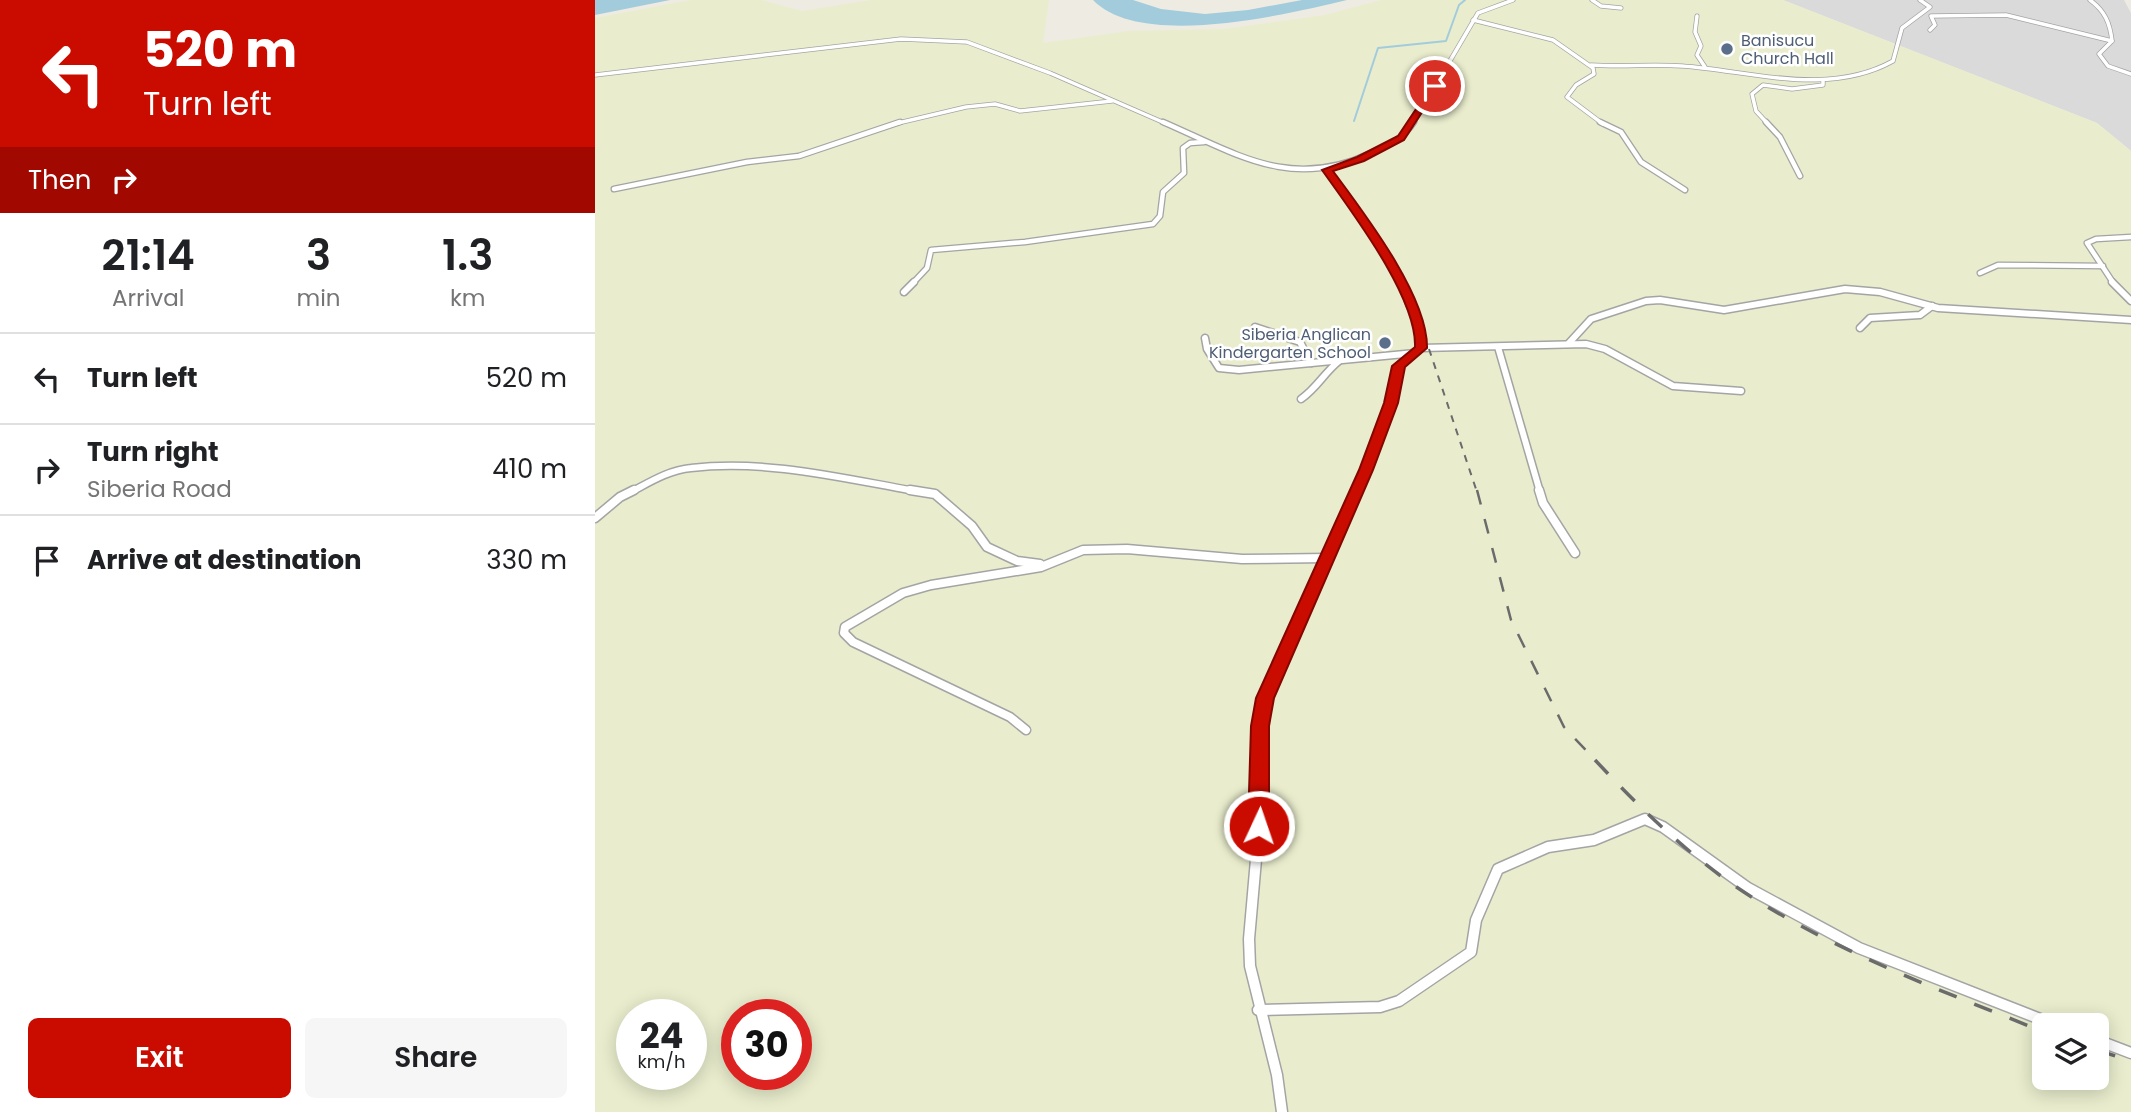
<!DOCTYPE html>
<html lang="en">
<head>
<meta charset="utf-8">
<style>
	body { margin:0; font-family:Poppins,sans-serif; background:#f6f6f6; color:#202124; height:100vh; display:flex; flex-direction:column; font-size:26px; white-space:nowrap }
	* { box-sizing:border-box; margin:0 }
	p { font-size:23px; color:#757577 }
	.icon { flex:none; width:38px; height:38px; fill:none; stroke:currentColor; stroke-width:2; stroke-linecap:round; stroke-linejoin:round }
	.map { position:relative; flex:1; overflow:hidden }
	.details { display:flex; flex-direction:column; background:#fff; width:595px }
	.details>* { flex:none }
	.top-card { background:#c90b00; color:#fff; overflow:hidden }
	.buttons { position:absolute; left:1437px; top:1013px; display:grid; gap:14px }
	.buttons a { display:grid; place-items:center; width:77px; height:77px; border-radius:10px; background:#fff; box-shadow:0 4px 18px #0003; font-size:35px }
	.speed { position:absolute; left:21px; top:999px; display:flex; gap:14px; font-size:35px; font-weight:700; text-align:center }
	.speed>* { display:grid; place-content:center; width:91px; height:91px; border-radius:50%; background:#fff; box-shadow:0 4px 18px #0003; line-height:1 }
	.speed small { font-size:18px; font-weight:400 }
	.speed .limit { border:10px solid #d22; background:#fff; color:#111 }
	.pin { position:absolute; display:grid; place-items:center; width:60px; height:60px; color:#fff; margin:-30px; border:4px solid #fff; border-radius:50%; box-shadow:0 2px 7px #0007 }
	.me { position:absolute; width:77px; margin:-38px; rotate:3deg; stroke-linejoin:round; filter:drop-shadow(0 0 5px #0008) }
	.turn { display:flex; align-items:center; gap:24px; height:147px; padding:0 28px; font-size:32px }
	.turn .icon { width:91px; height:91px; stroke-width:2.5 }
	.turn b { display:block; font-size:49px; line-height:60px }
	.then { display:flex; align-items:center; height:66px; padding:0 28px; background:#0003; gap:14px; font-size:26px }
	.eta { display:flex; justify-content:space-evenly; align-items:center; height:119px; text-align:center }
	.eta b { font-size:42px; font-weight:600; line-height:49px }
	.button { display:flex; gap:14px; margin-top:auto; padding:14px 28px }
	.button a { flex:1; height:80px; border-radius:10px; background:#c90b00; color:#fff; font-size:28px; font-weight:600; line-height:80px; text-align:center }
	.button a+a { background:#f6f6f6; color:#202124 }
	ul { padding:0; list-style:none }
	li { display:flex; align-items:center; gap:21px; height:91px; padding:0 28px; border-top:2px solid #e0e0e0 }
	li div { flex:1 }
	li b { display:block; font-size:26px }
	li em { font-style:normal }
	main { display:flex; flex:1; min-height:0 }
	.map>svg:first-child { display:block }
	.residential { fill:#dbdada }
	.farmland { fill:#e9edcd; fill-rule:evenodd }
	.water { fill:#a2ccdc }
	.lines { fill:none; stroke-linecap:round; stroke-linejoin:round }
	.stream { stroke:#a2ccdc; stroke-width:2 }
	.street-far4-casing { stroke:#a4a4a4; stroke-width:5 }
	.street-far3-casing { stroke:#a4a4a4; stroke-width:7 }
	.street-far2-casing { stroke:#a4a4a4; stroke-width:9 }
	.street-far1-casing { stroke:#a4a4a4; stroke-width:11 }
	.street-casing { stroke:#a4a4a4; stroke-width:13 }
	.street-far4 { stroke:#fff; stroke-width:3.5 }
	.street-far3 { stroke:#fff; stroke-width:4.5 }
	.street-far2 { stroke:#fff; stroke-width:6 }
	.street-far1 { stroke:#fff; stroke-width:8 }
	.street { stroke:#fff; stroke-width:10 }
	.rail-far2 { stroke:#6b6b6b; stroke-width:2; stroke-dasharray:7 7; stroke-linecap:butt }
	.rail-far1 { stroke:#6b6b6b; stroke-width:2.5; stroke-dasharray:15 15; stroke-linecap:butt }
	.rail { stroke:#6b6b6b; stroke-width:3.5; stroke-dasharray:19 19; stroke-linecap:butt }
	.route { fill:#c90b00; stroke:#830700; stroke-width:2 }
	.service-dot { fill:#5c6f8a; stroke:#fff; stroke-width:2.5 }
	.labels { text-anchor:middle; stroke-width:5; stroke-linejoin:round; paint-order:stroke }
	.far-service-label { font-size:16px; fill:#4e5e75; stroke:#fff; text-anchor:start }
</style>
</head>
<body>
<main>
<section class="details">
<div class="top-card">
<div class="turn"><svg class="icon" aria-label="left" viewBox="0 0 24 24"><path d="M17 20v-9H6M10 6l-5 5 5 5"/></svg><div><b>520 m</b>Turn left</div></div>
<div class="then">Then<svg class="icon" aria-label="right" viewBox="0 0 24 24"><path d="M7 20v-9h11M14 6l5 5-5 5"/></svg></div>
</div>
<div class="eta">
<div><b>21:14</b><p>Arrival</p></div>
<div><b>3</b><p>min</p></div>
<div><b>1.3</b><p>km</p></div>
</div>
<ul>
<li><svg class="icon" aria-label="left" viewBox="0 0 24 24"><path d="M17 20v-9H6M10 6l-5 5 5 5"/></svg><div><b>Turn left</b></div><em>520 m</em></li>
<li><svg class="icon" aria-label="right" viewBox="0 0 24 24"><path d="M7 20v-9h11M14 6l5 5-5 5"/></svg><div><b>Turn right</b><p>Siberia Road</p></div><em>410 m</em></li>
<li><svg class="icon" aria-label="arrive" viewBox="0 0 24 24"><path d="M6 21V4h12l-3 4 3 4H6"/></svg><div><b>Arrive at destination</b></div><em>330 m</em></li>
</ul>
<div class="button"><a>Exit</a><a>Share</a></div>
</section>
<div class="map">
<svg width="1536" height="1112" viewBox="0 0 1536 1112">
	<rect width="100%" height="100%" fill="#eeebe2"/>
	<!-- residential -->
	<path class="residential" d="M1188,0H1529L1536,13V151L1502,123Z"/>
	<!-- farmland -->
	<path class="farmland" d="M96,0H166L207,11L276,0H454L448,43L534,31L630,29L730,15L786,0H1188L1502,123L1536,151V1112H0V18ZM37,1015H96V1074H37ZM142,1015H201V1074H142ZM1449,1026H1502V1078H1449Z"/>
	<!-- water -->
	<g class="water">
		<path d="M0,0H75L0,15Z"/>
		<path d="M498,0H538L566,9L610,14L653,10L707,0H752C693,14 546,50 498,0Z"/>
	</g>
	<g class="lines">
		<!-- stream -->
		<path class="stream" d="M759,121L783,48L851,41L864,5L870,0"/>
		<!-- street-far4 casing -->
		<g class="street-far4-casing">
			<g id="street-far4">
				<path d="M997,0L1006,6L1026,8"/>
				<path d="M1495,0C1510,11 1515,23 1517,41L1504,54L1513,66L1536,74"/>
				<path d="M1102,16L1100,32L1106,46L1102,55L1110,67"/>
				<path d="M878,20L958,40L998,68L999,74L981,85L972,97L1008,124"/>
				<path d="M1335,30L1340,25L1336,16L1411,15L1517,41"/>
				<path d="M996,65C1026,67 1057,64 1087,66C1157,71 1233,97 1298,61L1307,28L1335,7L1325,0"/>
				<path d="M0,75L306,39L372,42L455,73L572,124"/>
				<path d="M299,124L371,107L400,104L425,111L517,101"/>
				<path d="M818,124L883,13L918,0"/>
				<path d="M1173,124L1161,111L1157,94L1168,85L1197,89L1228,85V80"/>
			</g>
		</g>
		<!-- street-far3 casing -->
		<g class="street-far3-casing">
			<g id="street-far3">
				<path d="M568,122C642,154 696,191 776,153C793,146 809,138 819,122"/>
				<path d="M1005,122L1026,132L1046,162L1090,190"/>
				<path d="M1171,122L1185,137L1205,176"/>
				<path d="M732,170L775,231L806,284"/>
				<path d="M19,189L152,162L204,156L305,122"/>
				<path d="M1385,273L1403,265L1508,266"/>
				<path d="M317,284L332,268L336,250L430,242L558,224L565,216L568,192L589,173L588,148L595,143L609,142"/>
				<path d="M1519,284L1492,243L1501,239L1536,237"/>
			</g>
		</g>
		<!-- street-far2 casing -->
		<g class="street-far2-casing">
			<g id="street-far2">
				<path d="M1517,282L1536,301"/>
				<path d="M309,292L319,282"/>
				<path d="M660,327L705,342L716,363"/>
				<path d="M1265,328L1275,318L1325,315L1337,306"/>
				<path d="M610,338L612,349L624,368L644,370L820,353"/>
				<path d="M974,343L996,319L1051,301L1065,300L1129,310L1250,289L1285,292L1343,308L1536,320"/>
				<path d="M903,347L945,492"/>
				<path d="M826,348L991,344L1010,349L1078,386L1146,391"/>
				<path d="M706,399C722,388 729,373 744,361"/>
				<path d="M36,492C55,482 74,470 96,468C173,459 250,479 326,492"/>
				<path d="M761,492L796,403L803,366L826,348L823,327L806,282"/>
			</g>
		</g>
		<!-- street-far1 casing -->
		<g class="street-far1-casing">
			<g id="street-far1">
				<path d="M315,490L340,494L377,526L392,547L422,561L445,564"/>
				<path d="M944,490L948,503L980,553"/>
				<path d="M0,518L25,497L39,490"/>
				<path d="M431,730L415,717L258,642L249,633L250,627L308,593L336,585L446,567L488,550L532,549L647,559L732,558"/>
				<path d="M666,762L667,709L681,669L762,490"/>
			</g>
		</g>
		<!-- street casing -->
		<g class="street-casing">
			<g id="street">
				<path d="M666,760V803L654,939L655,966L682,1075L687,1112"/>
				<path d="M663,1010L785,1007L804,1001L876,952L881,920L903,869L953,847L999,840L1050,819L1068,827L1153,888L1264,948L1463,1026"/>
				<path d="M1502,1040L1536,1053"/>
			</g>
		</g>
		<!-- street-far4 -->
		<use href="#street-far4" class="street-far4"/>
		<!-- street-far3 -->
		<use href="#street-far3" class="street-far3"/>
		<!-- street-far2 -->
		<use href="#street-far2" class="street-far2"/>
		<!-- street-far1 -->
		<use href="#street-far1" class="street-far1"/>
		<!-- street -->
		<use href="#street" class="street"/>
		<!-- rail-far2 -->
		<path class="rail-far2" d="M834,349L882,492"/>
		<!-- rail-far1 -->
		<path class="rail-far1" d="M882,490L916,620L969,727L1002,762"/>
		<!-- rail -->
		<g class="rail">
			<path d="M1000,760C1047,810 1097,859 1155,896C1246,954 1350,992 1449,1032"/>
			<path d="M1502,1050L1536,1061"/>
		</g>
	</g>
	<!-- route -->
	<path class="route" d="M837,85L844,86L809,140L769,161L738,171C769,213 833,296 832,348L810,367L803,403L778,470L679,698L674,726V826L671,833L664,835L656,833L653,826L656,726L661,698L764,470L789,403L797,366L820,347C822,297 756,211 727,170L762,157L803,136Z"/>
	<!-- markers -->
	<g class="service-dot">
		<circle cx="1132" cy="49" r="7"/>
		<circle cx="790" cy="343" r="7"/>
	</g>
	<g class="labels">
		<!-- far-service labels -->
		<g class="far-service-label">
			<text x="1146" y="46">Banisucu<tspan x="1146" dy="18">Church Hall</tspan></text>
			<text x="776" y="340" text-anchor="end">Siberia Anglican<tspan x="776" dy="18">Kindergarten School</tspan></text>
		</g>
	</g>
</svg>
<div class="buttons">
<a><svg class="icon" aria-label="layers" viewBox="0 0 24 24"><path d="M12 4l9 5-9 5-9-5zM3 14l9 5 9-5"/></svg></a>
</div>
<div class="speed"><div>24<small>km/h</small></div><div class="limit">30</div></div>
<div class="pin" style="left:840px;top:86px;background:#d93025"><svg class="icon" aria-label="arrive" viewBox="0 0 24 24"><path d="M6 21V4h12l-3 4 3 4H6"/></svg></div>
<svg class="me" style="left:664px;top:826px" viewBox="-20 -20 40 40"><circle r="17" fill="#c90b00" stroke="#fff" stroke-width="3"/><path d="M0-11L8 9 0 5-8 9z" fill="#fff"/></svg>
</div>
</main>
</body>
</html>
